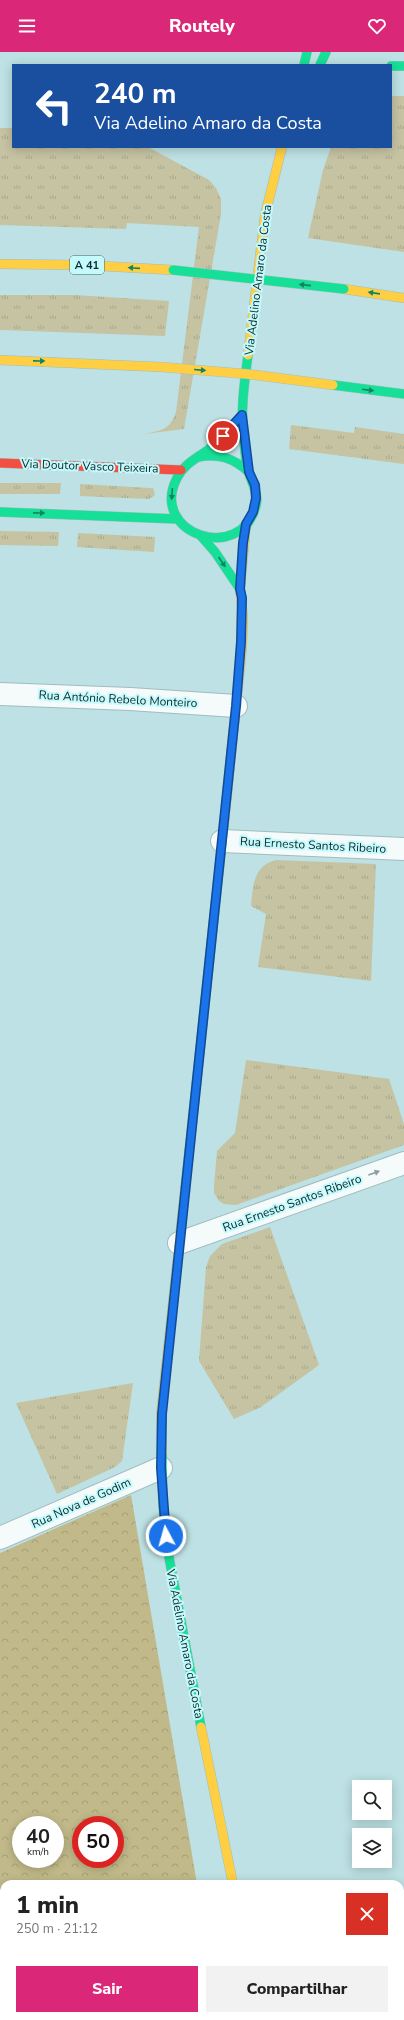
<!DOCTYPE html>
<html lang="pt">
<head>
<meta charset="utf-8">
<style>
	body { margin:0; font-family:"Nunito Sans",sans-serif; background:#f2f2f2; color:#222; height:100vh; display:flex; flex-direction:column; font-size:15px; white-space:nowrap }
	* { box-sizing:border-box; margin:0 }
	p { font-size:13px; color:#767676 }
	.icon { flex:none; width:22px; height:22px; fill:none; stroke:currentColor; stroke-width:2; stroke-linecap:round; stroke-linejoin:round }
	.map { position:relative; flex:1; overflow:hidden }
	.side { position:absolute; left:0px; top:1828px; width:404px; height:140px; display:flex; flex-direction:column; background:#fff; border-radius:12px 12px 0 0; box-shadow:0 2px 10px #0003 }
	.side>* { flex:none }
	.top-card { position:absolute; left:12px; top:12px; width:380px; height:84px; border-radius:0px; box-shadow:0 2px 10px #0003; background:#1a4fa0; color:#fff; overflow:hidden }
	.buttons { position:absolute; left:352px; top:1728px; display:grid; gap:8px }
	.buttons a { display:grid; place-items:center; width:40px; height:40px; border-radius:0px; background:#fff; box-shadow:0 2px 10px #0003; font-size:20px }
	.speed { position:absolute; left:12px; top:1764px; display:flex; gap:8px; font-size:20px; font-weight:700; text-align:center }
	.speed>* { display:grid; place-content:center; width:52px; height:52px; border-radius:50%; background:#fff; box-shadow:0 2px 10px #0003; line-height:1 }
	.speed small { font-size:10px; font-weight:400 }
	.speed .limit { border:6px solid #d22; background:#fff; color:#111 }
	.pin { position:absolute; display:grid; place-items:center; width:34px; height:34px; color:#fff; margin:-17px; border:2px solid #fff; border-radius:50%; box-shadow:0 1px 4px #0007 }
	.me { position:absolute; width:44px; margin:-22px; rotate:354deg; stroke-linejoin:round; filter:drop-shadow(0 0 3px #0008) }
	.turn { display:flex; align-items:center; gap:14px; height:84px; padding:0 16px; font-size:18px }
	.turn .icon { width:52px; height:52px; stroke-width:2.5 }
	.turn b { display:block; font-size:28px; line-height:34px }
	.round { display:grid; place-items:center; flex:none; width:42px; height:42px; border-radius:0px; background:#f2f2f2 }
	.headline { display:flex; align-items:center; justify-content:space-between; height:68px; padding:0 16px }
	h1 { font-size:24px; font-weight:800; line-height:30px }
	.button { display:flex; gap:8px; margin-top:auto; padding:8px 16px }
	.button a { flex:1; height:46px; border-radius:0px; background:#db2777; color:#fff; font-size:16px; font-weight:800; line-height:46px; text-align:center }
	.button a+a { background:#f2f2f2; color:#222 }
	header { display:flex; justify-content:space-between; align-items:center; height:52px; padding:0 16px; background:#db2777; color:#fff; font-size:18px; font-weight:800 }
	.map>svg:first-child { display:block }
	.grass { fill:url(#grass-tufts) }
	.forest { fill:url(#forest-crowns); fill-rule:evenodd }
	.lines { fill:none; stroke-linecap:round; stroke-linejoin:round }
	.street-casing { stroke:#a0bdbf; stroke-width:24 }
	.fast-casing { stroke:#a0bdbf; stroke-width:10 }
	.slow-casing { stroke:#a0bdbf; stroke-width:10 }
	.jam-casing { stroke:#a0bdbf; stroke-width:10 }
	.street { stroke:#f5fafb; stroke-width:22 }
	.fast { stroke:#16e098; stroke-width:9 }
	.slow { stroke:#ffcf43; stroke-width:9 }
	.jam { stroke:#f24e42; stroke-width:9 }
	.fast-bridge-casing { stroke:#aabebf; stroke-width:10; stroke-linecap:butt }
	.slow-bridge-casing { stroke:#aabebf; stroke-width:10; stroke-linecap:butt }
	.fast-bridge { stroke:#16e098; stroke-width:9 }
	.slow-bridge { stroke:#ffcf43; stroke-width:9 }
	.oneway { fill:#128462 }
	.oneway2 { fill:#8d9c9d }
	.route-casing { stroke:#114b97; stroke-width:10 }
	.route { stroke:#1a73e8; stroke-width:7 }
	.labels { text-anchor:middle; stroke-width:4; stroke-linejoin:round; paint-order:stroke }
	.shield { fill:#c5fafd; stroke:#44686a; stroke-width:1 }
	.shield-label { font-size:11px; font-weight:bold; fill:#0d292b }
	.street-label { font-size:12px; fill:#0d292b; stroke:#c5fafd }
</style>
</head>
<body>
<header><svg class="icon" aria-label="menu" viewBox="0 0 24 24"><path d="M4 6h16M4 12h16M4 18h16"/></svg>Routely<svg class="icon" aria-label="heart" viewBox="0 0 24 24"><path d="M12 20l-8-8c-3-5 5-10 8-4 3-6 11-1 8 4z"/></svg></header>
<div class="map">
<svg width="404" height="1968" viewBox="0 0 404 1968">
	<defs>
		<pattern id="grass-tufts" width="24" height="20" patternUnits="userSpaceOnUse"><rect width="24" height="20" fill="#c5c3a2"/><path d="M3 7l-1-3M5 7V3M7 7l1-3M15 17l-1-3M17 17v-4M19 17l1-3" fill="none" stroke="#a8a88c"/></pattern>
		<pattern id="forest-crowns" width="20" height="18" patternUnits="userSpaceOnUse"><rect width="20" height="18" fill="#c1b989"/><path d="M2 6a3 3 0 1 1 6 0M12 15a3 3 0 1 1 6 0" fill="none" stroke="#a59f76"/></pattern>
	</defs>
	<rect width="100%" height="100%" fill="#bde1e4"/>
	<!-- grass -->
	<g class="grass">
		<path d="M391,44H404V200L308,186L323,118L331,95H391Z"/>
		<path d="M0,76H13V95H148L209,128L216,136L221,147V162L184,377L144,382C162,378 169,379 176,360L199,175L127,171L126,177L0,173Z"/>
		<path d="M0,243H75L169,249L165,284L0,278Z"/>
		<path d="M291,373L354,381L355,375L404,382V412L289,397Z"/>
		<path d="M0,431H61L60,442H0Z"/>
		<path d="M80,432L150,436H153L155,443L149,447L80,444Z"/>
		<path d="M0,479L59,480L58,494L0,493Z"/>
		<path d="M78,481L155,485L154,500L77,495Z"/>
		<path d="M276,808L376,812L371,929L258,915L266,862L251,854C253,834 253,814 276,808Z"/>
		<path d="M246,1008L389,1027L404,1072V1093L236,1153L224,1152L219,1149L214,1141V1134L217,1099L235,1081Z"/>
		<path d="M270,1175L319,1313L261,1355L234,1367L199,1309L206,1215L210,1204L222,1192Z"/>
		<path d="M133,1331L122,1409L115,1415L57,1442L16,1351Z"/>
	</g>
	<!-- forest -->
	<path class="forest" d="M131,1443L197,1832H4V1964H219V1968H0V1501ZM21,1773H55V1807H21ZM81,1773H115V1807H81Z"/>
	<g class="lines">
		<!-- street casing -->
		<g class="street-casing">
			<g id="street">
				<path d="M0,642L130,647L236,654"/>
				<path d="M222,789L404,797"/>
				<path d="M179,1191L404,1111"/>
				<path d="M0,1486L161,1416"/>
			</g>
		</g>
		<!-- fast casing -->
		<g class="fast-casing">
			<g id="fast">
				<path d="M304,13L307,0"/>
				<path d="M320,13L326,0"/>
				<path d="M391,14H404"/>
				<path d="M333,333L404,342"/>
				<path d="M242,363C232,373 224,385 213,394C200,405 185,410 177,426C148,482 242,513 256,453C259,441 251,430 248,418C246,409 245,400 244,391C240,362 244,333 248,303"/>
				<path d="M198,405C219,401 233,406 249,420"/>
				<path d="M0,460L178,467"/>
				<path d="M201,484L215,500L240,537"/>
				<path d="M185,1138L224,772"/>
				<path d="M162,1401L163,1453L168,1500L201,1675"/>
				<path d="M261,1964L262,1968"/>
			</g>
		</g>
		<!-- slow casing -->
		<g class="slow-casing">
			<g id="slow">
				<path d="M0,212L83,213L173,218"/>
				<path d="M344,237L404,246"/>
				<path d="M248,303L265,163L282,95"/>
				<path d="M0,308L161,315"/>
				<path d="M224,772L242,595L243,565L240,537L246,472"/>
				<path d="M162,1401L161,1363L185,1138"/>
				<path d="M201,1675L233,1832"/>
			</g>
		</g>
		<!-- jam casing -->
		<g class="jam-casing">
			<path id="jam" d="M0,411L181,418"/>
		</g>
		<!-- street -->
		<use href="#street" class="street"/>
		<!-- fast -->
		<use href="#fast" class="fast"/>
		<!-- slow -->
		<use href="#slow" class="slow"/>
		<!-- jam -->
		<use href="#jam" class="jam"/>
		<!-- fast-bridge casing -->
		<g class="fast-bridge-casing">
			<path id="fast-bridge" d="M173,218L344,237"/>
		</g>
		<!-- slow-bridge casing -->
		<g class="slow-bridge-casing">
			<path id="slow-bridge" d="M161,315L247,322L333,333"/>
		</g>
		<!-- fast-bridge -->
		<use href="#fast-bridge" class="fast-bridge"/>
		<!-- slow-bridge -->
		<use href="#slow-bridge" class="slow-bridge"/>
	</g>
	<!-- one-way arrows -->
	<defs><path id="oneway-solid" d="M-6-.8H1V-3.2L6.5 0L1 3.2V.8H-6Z"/></defs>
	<g class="oneway">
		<use href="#oneway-solid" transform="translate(134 216) rotate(-176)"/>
		<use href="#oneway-solid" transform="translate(305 233) rotate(-174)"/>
		<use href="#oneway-solid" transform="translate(374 241) rotate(-172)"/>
		<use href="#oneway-solid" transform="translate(39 309) rotate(1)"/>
		<use href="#oneway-solid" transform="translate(200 318) rotate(5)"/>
		<use href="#oneway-solid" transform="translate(368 338) rotate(7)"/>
		<use href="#oneway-solid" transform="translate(172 442) rotate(94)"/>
		<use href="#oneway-solid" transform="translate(39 461) rotate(1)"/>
		<use href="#oneway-solid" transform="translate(222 510) rotate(56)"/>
	</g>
	<use class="oneway2" href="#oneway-solid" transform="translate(374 1121) rotate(-20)"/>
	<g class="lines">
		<!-- route casing -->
		<g class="route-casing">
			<path id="route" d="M166,1484L161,1416L162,1362L236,654L241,590L242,546L240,537L243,491L246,472L253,460L256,446L255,433L249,420L242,363L223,384"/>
		</g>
		<!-- route -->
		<use href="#route" class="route"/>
	</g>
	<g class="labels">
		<!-- shield labels -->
		<rect class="shield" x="70" y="204" width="34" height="18" rx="3"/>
		<g class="shield-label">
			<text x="87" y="217">A 41</text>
		</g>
		<!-- street labels -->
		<g class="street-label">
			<text transform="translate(258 228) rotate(-83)" y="4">Via Adelino Amaro da Costa</text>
			<text transform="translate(90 414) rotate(2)" y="4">Via Doutor Vasco Teixeira</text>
			<text transform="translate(118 647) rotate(3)" y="4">Rua António Rebelo Monteiro</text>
			<text transform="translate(313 793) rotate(3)" y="4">Rua Ernesto Santos Ribeiro</text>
			<text transform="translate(292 1151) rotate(-20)" y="4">Rua Ernesto Santos Ribeiro</text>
			<text transform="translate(81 1451) rotate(-24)" y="4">Rua Nova de Godim</text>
			<text transform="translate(185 1592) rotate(79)" y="4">Via Adelino Amaro da Costa</text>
		</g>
	</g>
</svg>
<div class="buttons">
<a><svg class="icon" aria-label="search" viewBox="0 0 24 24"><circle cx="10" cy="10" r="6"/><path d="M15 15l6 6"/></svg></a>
<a><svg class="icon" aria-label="layers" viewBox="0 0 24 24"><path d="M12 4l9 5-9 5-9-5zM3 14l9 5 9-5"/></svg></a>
</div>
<div class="speed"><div>40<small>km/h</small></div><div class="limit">50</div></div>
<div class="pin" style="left:223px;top:384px;background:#d93025"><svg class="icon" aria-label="arrive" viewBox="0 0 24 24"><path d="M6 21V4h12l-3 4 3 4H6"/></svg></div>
<svg class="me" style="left:166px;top:1484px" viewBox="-20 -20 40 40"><circle r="17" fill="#1a73e8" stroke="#fff" stroke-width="3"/><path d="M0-11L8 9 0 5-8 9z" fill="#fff"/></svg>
<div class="top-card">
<div class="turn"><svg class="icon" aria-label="left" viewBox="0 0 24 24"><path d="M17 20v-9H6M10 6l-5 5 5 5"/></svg><div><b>240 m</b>Via Adelino Amaro da Costa</div></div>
</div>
<section class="side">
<div class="headline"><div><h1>1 min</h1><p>250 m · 21:12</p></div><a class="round" style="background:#d93025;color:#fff"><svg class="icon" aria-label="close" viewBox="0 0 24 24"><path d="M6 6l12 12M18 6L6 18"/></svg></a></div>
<div class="button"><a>Sair</a><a>Compartilhar</a></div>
</section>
</div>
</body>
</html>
